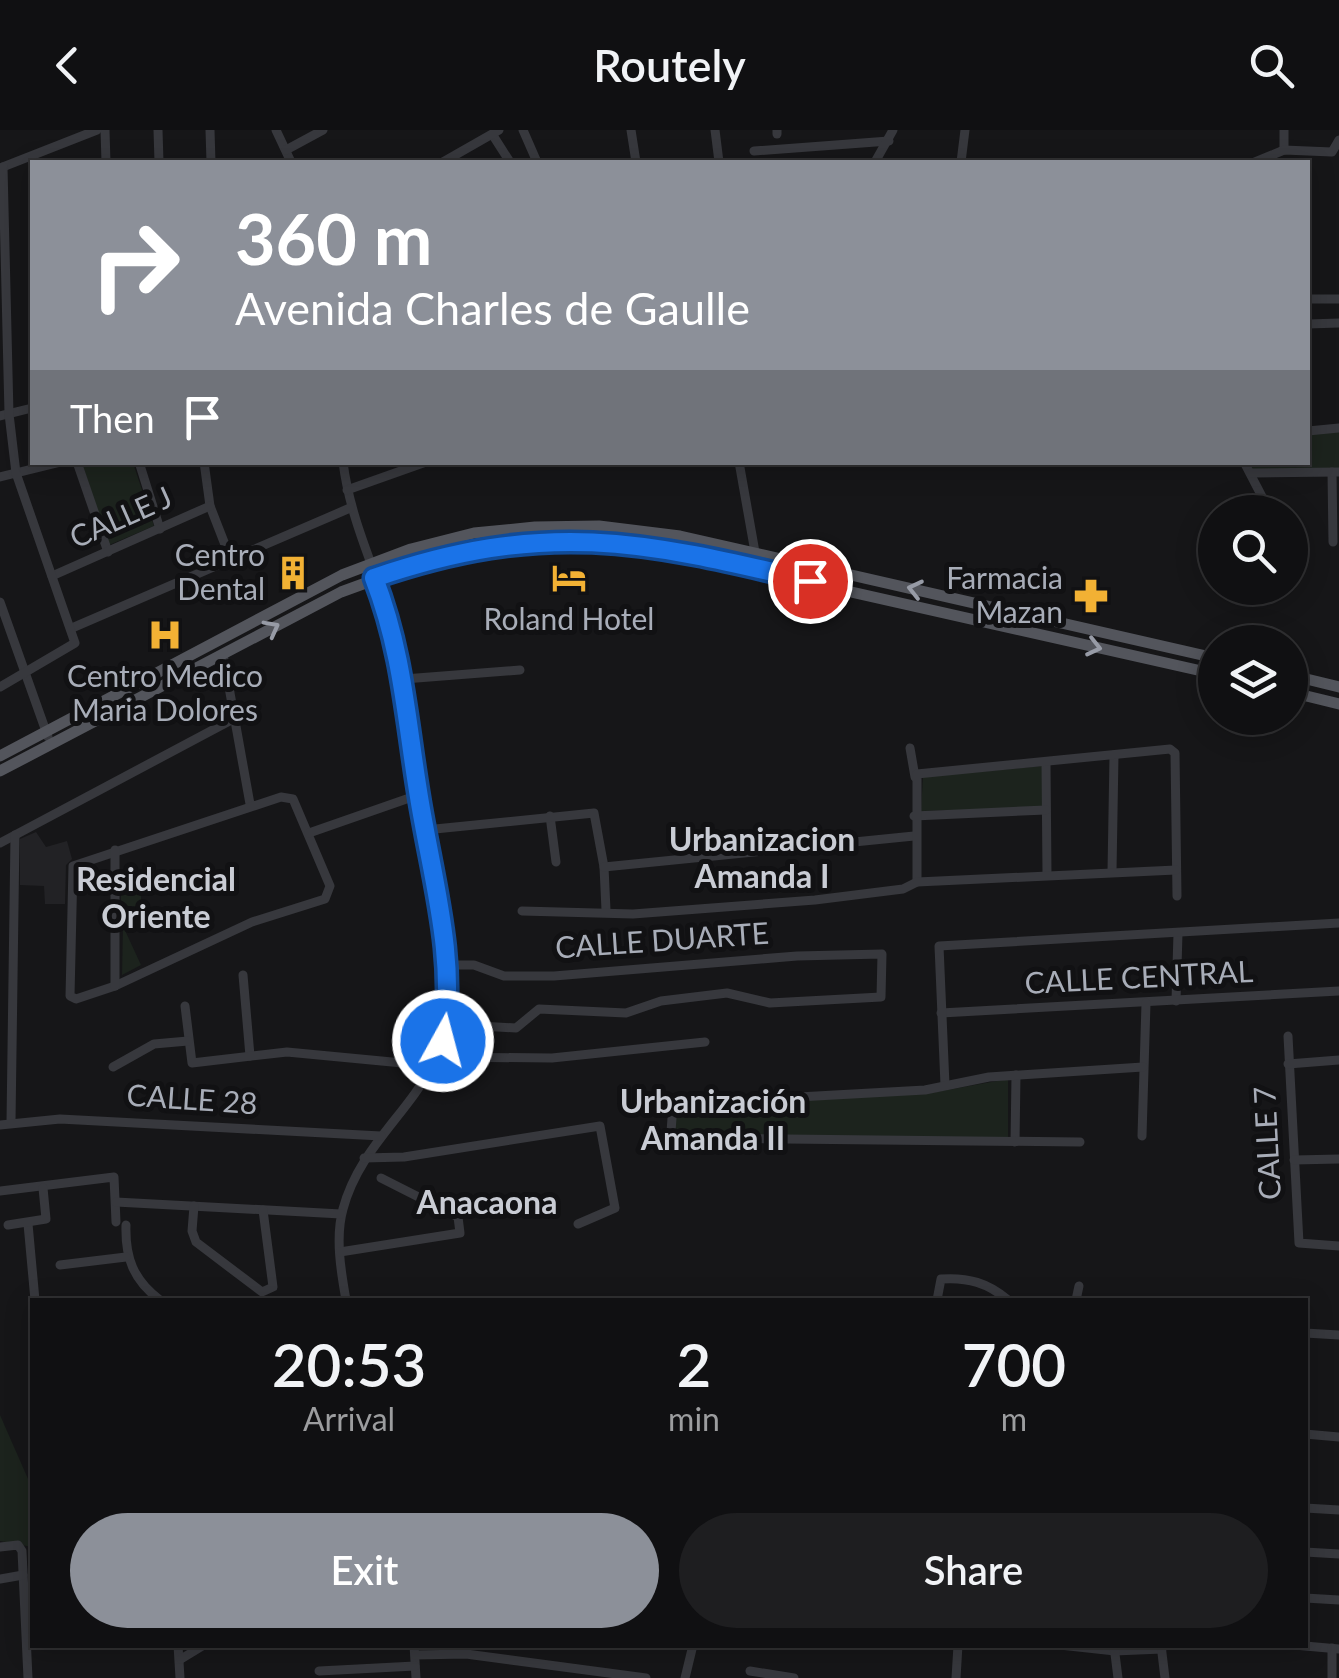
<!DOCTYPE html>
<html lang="en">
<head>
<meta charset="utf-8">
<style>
	body { margin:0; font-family:Lato,sans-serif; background:#1e1e20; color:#f1f3f6; height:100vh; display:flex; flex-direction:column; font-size:38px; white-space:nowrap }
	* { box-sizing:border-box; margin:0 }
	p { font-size:32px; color:#9c9d9f }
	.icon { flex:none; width:55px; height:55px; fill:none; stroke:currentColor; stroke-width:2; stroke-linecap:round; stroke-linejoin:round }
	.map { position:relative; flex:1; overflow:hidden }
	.side { position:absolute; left:30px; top:1168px; width:1278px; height:350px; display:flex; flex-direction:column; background:#101012; border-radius:0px; box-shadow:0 5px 25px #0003,0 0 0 2px #303032 }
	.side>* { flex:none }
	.top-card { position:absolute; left:30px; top:30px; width:1280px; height:305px; border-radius:0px; box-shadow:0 5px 25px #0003,0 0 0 2px #303032; background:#8c9099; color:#fff; overflow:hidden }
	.tools { position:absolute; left:1198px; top:365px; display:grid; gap:20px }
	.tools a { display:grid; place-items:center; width:110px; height:110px; border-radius:50%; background:#101012; box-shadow:0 5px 25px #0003,0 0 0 2px #303032; font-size:50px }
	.pin { position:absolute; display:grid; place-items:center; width:85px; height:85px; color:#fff; margin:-42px; border:5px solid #fff; border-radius:50%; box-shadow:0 2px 10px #0007 }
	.me { position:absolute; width:110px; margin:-55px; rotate:7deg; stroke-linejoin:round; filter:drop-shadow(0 0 8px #0008) }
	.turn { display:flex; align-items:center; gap:35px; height:210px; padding:0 40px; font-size:45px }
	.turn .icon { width:130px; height:130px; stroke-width:2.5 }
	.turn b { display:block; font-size:70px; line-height:85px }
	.then { display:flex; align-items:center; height:95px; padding:0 40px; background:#0003; gap:20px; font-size:38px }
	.eta { display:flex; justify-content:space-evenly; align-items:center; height:170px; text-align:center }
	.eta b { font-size:60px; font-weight:600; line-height:70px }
	.button { display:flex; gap:20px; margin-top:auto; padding:20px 40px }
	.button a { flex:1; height:115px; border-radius:60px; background:#8c9099; color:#fff; font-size:40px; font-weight:600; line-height:115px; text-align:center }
	.button a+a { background:#1e1e20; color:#f1f3f6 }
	header { display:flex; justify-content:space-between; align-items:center; height:130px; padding:0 40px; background:#101012; font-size:45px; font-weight:600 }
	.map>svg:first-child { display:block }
	.built { fill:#222225 }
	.green { fill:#1c231d }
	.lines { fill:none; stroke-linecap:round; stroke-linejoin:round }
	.minor { stroke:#37383d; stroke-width:9 }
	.major { stroke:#53555c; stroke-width:11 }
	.oneway { stroke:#979ba6 }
	.route-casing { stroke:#114b97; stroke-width:25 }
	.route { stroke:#1a73e8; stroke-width:18 }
	.labels { text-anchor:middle; stroke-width:10; stroke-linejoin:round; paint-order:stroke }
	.street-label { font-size:30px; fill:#a8adb8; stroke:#111113 }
	.poi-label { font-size:30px; fill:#a8adb8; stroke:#111113; text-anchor:end }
	.neighbourhood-label { font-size:32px; font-weight:bold; fill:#c9ccd4; stroke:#111113 }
</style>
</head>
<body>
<header><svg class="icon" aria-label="back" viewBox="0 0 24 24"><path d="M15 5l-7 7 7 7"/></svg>Routely<svg class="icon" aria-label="search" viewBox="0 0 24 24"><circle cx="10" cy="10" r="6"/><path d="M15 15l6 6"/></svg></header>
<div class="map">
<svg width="1339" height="1548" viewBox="0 0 1339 1548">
	<rect width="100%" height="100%" fill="#161618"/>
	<!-- built -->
	<path class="built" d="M36,702L46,717L67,711L72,729L66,735L65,774H45L44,756L20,755V709Z"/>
	<!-- green -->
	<g class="green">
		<path d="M1339,302V339L1251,340L1246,333L1308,332V304Z"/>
		<path d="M82,333H133L154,396L109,415Z"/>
		<path d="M1042,636L1043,678L921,681L923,647Z"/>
		<rect x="121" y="748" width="20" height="38"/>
		<path d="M123,796L141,835L122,845Z"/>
		<path d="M1008,949V1012L675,1004L676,974L925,964Z"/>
		<path d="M0,1285L32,1358V1417L0,1411Z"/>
	</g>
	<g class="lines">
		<!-- minor -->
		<g class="minor">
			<path d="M105,0L106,32"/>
			<path d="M158,0L159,32"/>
			<path d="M210,0L211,32"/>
			<path d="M276,0L291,32"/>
			<path d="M523,0L537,32"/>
			<path d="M631,0L636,32"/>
			<path d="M715,0L719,32"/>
			<path d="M777,0V4"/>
			<path d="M1284,0V20"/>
			<path d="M494,7L510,32"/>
			<path d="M286,20L323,0"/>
			<path d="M754,21L889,11"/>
			<path d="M443,32L499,0"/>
			<path d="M875,32L893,0"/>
			<path d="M961,32L965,0"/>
			<path d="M1255,32L1284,20L1332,22L1339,10"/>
			<path d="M0,38L97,0"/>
			<path d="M1308,169H1339"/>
			<path d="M1308,194L1339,193"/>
			<path d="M0,286L32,278"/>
			<path d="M1308,301L1339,298"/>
			<path d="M77,332L108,422"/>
			<path d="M139,332L160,399"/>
			<path d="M204,332L210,376L231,430"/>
			<path d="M343,332C351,397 382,452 398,514C410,563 411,614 418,664C429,732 449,798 449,867C450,961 365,996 343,1079C335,1107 341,1142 346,1170"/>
			<path d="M739,332L755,422"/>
			<path d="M1244,332L1270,382"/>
			<path d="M1332,342L1333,412"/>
			<path d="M1251,343L1339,342"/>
			<path d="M0,347L61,332"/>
			<path d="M347,360L426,332"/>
			<path d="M52,446L210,376"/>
			<path d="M0,472L48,607"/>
			<path d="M72,498L350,378"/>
			<path d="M223,524L250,674"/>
			<path d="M404,549L520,540"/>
			<path d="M0,557L75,513L16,343L9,284L3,37"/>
			<path d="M910,618L915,647"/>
			<path d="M1046,633L1047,745"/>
			<path d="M281,667L293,669L330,756L325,769L252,792L115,856L76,869L70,866L73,736Z"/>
			<path d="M550,686L556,732"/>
			<path d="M914,686L1046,680"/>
			<path d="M425,700L594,683L604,737L606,780"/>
			<path d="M309,703L418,665"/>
			<path d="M0,713L254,578"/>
			<path d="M604,737L914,706"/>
			<path d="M1112,742L1114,625"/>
			<path d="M917,752V644L1170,619L1175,623L1177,766"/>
			<path d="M522,781L633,784L815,770L903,759L917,752L1176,740"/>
			<path d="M243,845L250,926"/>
			<path d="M115,856V720"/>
			<path d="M1176,871L1178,803"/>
			<path d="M185,876L192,933L287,922L434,936"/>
			<path d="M941,883L1339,861"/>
			<path d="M446,894L516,898L539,879L626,883L661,871L727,863L770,873L881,867L882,824L797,826L554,846H504L474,835H447"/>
			<path d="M1288,906L1299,1113L1339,1116"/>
			<path d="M438,927L552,928L705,912"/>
			<path d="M1288,934L1339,930"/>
			<path d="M113,937L154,914L188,911"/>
			<path d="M945,955L939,816L1339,793"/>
			<path d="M11,992L15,705"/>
			<path d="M0,995L60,989L381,1006"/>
			<path d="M1142,1006L1146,873"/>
			<path d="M1015,1012L1016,945"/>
			<path d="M1080,1012L677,1008L671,1002L673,974L925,960L989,947L1143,937"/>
			<path d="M364,1028L404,1027L600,996L615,1078L578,1094"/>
			<path d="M1294,1030L1339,1029"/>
			<path d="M0,1061L114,1047L116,1092"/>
			<path d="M116,1072L341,1084"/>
			<path d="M194,1076L192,1101L196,1112L262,1162L273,1157L263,1080"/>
			<path d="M28,1094L35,1170"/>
			<path d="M8,1095L46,1089L43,1058"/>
			<path d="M126,1095C125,1127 133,1150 160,1170"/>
			<path d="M340,1122L460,1103L458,1087L381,1048"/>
			<path d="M60,1135L126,1127"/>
			<path d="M937,1170L941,1149C968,1147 988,1153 1008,1170"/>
			<path d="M1076,1170L1079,1156"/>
			<path d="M1305,1203L1339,1205"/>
			<path d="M1305,1304L1339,1307"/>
			<path d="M1305,1378L1339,1380"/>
			<path d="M0,1417L18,1415L22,1421L28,1548"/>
			<path d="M1305,1422L1339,1424"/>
			<path d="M0,1449L23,1445"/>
			<path d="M1305,1468L1339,1470"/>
			<path d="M178,1515L180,1548"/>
			<path d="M414,1515L416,1548"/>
			<path d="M1060,1515L1115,1521L1162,1519"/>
			<path d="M1161,1515L1165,1548"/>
			<path d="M1294,1515L1339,1519"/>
			<path d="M1114,1516L1118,1548"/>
			<path d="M1332,1518V1548"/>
			<path d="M415,1525L466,1524L646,1548"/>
			<path d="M181,1529L204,1515"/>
			<path d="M319,1541L415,1536"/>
			<path d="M750,1541L794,1548"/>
			<path d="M685,1548L693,1515"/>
			<path d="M956,1548L958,1515"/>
		</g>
		<!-- major -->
		<g class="major">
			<path d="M1290,545L1339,557"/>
			<path d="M1290,562L1339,574"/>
			<path d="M0,626L342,445L411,419L474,403L535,397L599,396L680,406L1215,528"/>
			<path d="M0,641L341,462L437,427L532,411L643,415L1215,544"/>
		</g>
	</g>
	<!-- one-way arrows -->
	<defs><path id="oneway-chevron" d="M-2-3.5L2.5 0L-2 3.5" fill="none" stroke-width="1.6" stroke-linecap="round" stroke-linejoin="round" transform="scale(2.5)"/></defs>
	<g class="oneway">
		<use href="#oneway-chevron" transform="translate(915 459) rotate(-167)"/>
		<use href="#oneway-chevron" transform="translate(272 498) rotate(-28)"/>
		<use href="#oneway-chevron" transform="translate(1094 517) rotate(13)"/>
	</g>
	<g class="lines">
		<!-- route casing -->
		<g class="route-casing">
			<path id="route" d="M443,911C457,828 432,748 419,667C406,589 403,523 374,448C544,390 641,410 810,451"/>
		</g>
		<!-- route -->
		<use href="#route" class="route"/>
	</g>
	<!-- icons -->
	<defs>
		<g id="building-bare" transform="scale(2.7)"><path d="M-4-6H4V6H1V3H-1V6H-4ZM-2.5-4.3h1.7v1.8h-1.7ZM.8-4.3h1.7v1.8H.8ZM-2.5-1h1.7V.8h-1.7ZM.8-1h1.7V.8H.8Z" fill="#f2b134" stroke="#111113" stroke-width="2.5" paint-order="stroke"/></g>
		<g id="hotel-bare" transform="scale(2.7)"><path d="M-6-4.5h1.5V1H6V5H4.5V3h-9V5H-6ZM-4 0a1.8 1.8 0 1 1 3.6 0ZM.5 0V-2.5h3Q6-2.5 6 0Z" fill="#f2b134" stroke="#111113" stroke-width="2.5" paint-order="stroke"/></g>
		<g id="pharmacy-bare" transform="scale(2.7)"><path d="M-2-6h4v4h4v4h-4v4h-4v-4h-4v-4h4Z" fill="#f2b134" stroke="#111113" stroke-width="2.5" paint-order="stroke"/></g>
		<g id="hospital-bare" transform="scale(2.7)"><path d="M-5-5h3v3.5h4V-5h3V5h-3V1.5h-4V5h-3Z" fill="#f2b134" stroke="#111113" stroke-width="2.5" paint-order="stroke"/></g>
	</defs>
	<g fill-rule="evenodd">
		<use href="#building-bare" x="293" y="443"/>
		<use href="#hotel-bare" x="569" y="448"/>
		<use href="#pharmacy-bare" x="1091" y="466"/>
		<use href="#hospital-bare" x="165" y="505"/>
	</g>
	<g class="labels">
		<!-- street labels -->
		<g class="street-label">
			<text transform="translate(121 388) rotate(-24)" y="10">CALLE J</text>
			<text transform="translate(662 811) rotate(-4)" y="10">CALLE DUARTE</text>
			<text transform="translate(1139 848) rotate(-3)" y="10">CALLE CENTRAL</text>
			<text transform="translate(192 970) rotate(4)" y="10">CALLE 28</text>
			<text transform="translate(1268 1013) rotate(-93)" y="10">CALLE 7</text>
		</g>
		<!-- poi labels -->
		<g class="poi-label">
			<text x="265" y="436">Centro<tspan x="265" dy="34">Dental</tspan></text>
			<text x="1063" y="459">Farmacia<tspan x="1063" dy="34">Mazan</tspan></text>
			<text x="569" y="500" text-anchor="middle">Roland Hotel</text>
			<text x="165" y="557" text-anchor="middle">Centro Medico<tspan x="165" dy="34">Maria Dolores</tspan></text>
		</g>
		<!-- neighbourhood labels -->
		<g class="neighbourhood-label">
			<text x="762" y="721">Urbanizacion<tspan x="762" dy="37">Amanda I</tspan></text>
			<text x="156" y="761">Residencial<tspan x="156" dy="37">Oriente</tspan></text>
			<text x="713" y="983">Urbanización<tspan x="713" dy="37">Amanda II</tspan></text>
			<text x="487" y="1084">Anacaona</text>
		</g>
	</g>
</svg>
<div class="tools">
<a><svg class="icon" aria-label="search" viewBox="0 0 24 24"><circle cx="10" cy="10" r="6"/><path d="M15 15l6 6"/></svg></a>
<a><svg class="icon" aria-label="layers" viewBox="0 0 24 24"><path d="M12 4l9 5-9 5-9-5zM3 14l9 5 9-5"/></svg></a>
</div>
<div class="pin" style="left:810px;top:451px;background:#d93025"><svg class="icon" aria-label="arrive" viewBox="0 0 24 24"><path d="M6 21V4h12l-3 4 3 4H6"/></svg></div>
<svg class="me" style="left:443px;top:911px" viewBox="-20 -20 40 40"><circle r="17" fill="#1a73e8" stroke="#fff" stroke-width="3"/><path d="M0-11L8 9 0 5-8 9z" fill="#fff"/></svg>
<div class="top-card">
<div class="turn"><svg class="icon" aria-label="right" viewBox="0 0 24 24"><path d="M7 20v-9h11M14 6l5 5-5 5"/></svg><div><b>360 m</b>Avenida Charles de Gaulle</div></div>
<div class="then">Then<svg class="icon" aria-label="arrive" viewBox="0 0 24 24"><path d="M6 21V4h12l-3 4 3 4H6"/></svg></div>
</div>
<section class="side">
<div class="eta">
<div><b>20:53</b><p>Arrival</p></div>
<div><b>2</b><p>min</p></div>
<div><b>700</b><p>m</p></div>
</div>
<div class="button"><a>Exit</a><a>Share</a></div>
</section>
</div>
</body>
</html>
